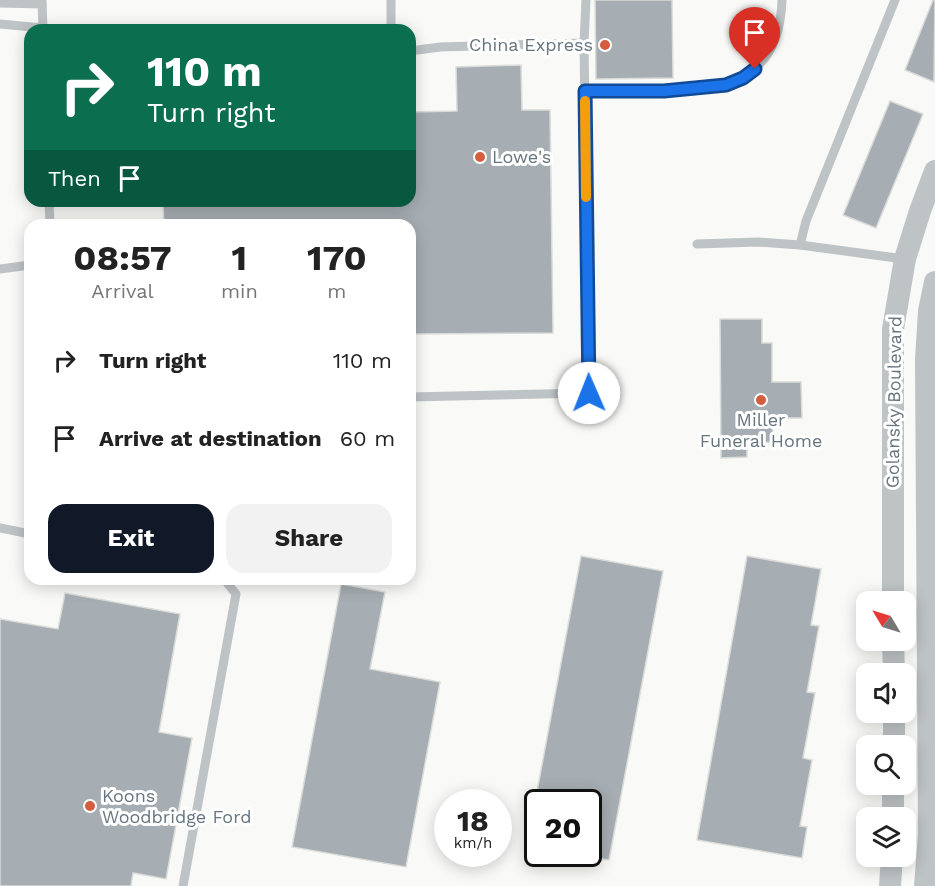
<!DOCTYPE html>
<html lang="en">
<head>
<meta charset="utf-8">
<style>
	body { margin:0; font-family:"Work Sans",sans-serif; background:#f2f2f2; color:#222; height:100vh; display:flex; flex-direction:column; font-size:22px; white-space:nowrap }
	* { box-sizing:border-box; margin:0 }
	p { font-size:20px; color:#767676 }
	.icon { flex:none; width:33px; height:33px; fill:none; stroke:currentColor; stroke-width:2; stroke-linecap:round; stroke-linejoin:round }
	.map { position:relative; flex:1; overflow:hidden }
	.sheet { position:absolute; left:24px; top:219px; width:392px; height:366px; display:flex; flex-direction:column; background:#fff; border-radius:18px; box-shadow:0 3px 15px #0003 }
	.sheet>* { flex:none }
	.guide { position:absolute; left:24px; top:24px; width:392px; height:183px; border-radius:18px; box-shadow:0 3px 15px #0003; background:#0b6e4f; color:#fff; overflow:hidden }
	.needle { width:39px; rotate:308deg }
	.buttons { position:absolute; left:856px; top:591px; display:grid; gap:12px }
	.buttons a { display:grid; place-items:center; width:60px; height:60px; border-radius:12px; background:#fff; box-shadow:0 3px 15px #0003; font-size:30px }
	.speed { position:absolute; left:434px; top:789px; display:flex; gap:12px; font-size:30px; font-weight:700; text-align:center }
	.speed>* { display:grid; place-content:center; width:78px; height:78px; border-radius:50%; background:#fff; box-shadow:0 3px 15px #0003; line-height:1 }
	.speed small { font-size:15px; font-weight:400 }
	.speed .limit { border:3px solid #111; border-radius:9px; background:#fff; color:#111 }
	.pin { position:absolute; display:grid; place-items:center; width:51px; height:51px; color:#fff; margin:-62px -26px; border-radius:50% 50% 50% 0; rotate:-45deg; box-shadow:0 0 6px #0007 }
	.pin .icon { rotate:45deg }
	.me { position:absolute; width:66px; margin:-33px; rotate:359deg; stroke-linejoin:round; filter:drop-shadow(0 0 4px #0008) }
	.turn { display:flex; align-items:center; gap:21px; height:126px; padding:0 24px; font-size:27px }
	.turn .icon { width:78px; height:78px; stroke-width:2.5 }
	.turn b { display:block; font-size:42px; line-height:51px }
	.then { display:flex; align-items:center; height:57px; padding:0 24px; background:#0003; gap:12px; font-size:22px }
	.eta { display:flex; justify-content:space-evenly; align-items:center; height:102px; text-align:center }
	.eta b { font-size:36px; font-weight:700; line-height:42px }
	.primary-button { display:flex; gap:12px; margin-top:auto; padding:12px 24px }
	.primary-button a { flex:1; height:69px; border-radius:18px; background:#111827; color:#fff; font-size:24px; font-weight:700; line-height:69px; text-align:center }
	.primary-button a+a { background:#f2f2f2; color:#222 }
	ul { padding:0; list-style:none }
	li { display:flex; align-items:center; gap:18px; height:78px; padding:0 24px }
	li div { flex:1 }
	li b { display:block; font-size:22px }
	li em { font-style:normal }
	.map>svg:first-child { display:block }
	.building { fill:#a6aeb3; stroke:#dbdbd9; stroke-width:1.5 }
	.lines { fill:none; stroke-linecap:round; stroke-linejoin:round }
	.service { stroke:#bec3c6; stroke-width:9 }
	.tertiary { stroke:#bec3c6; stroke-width:22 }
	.route-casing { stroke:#114b97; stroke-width:15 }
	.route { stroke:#1a73e8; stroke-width:10 }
	.slow { stroke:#f59e0b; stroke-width:10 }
	.poi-dot { fill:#d35d3d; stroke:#fff; stroke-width:2 }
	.labels { text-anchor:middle; stroke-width:6; stroke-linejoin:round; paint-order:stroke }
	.poi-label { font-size:18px; fill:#66757f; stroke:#fff; text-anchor:start }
	.street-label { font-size:18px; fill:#66757f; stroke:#fff }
</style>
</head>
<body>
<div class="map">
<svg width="935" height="886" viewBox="0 0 935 886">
	<rect width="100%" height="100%" fill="#f9f9f7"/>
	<!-- building -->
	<g class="building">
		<path d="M595,0H672L673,78L596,79Z"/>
		<path d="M933,0H935L934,82L905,70Z"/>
		<path d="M521,65L522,110H550L553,333L410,334V225H164L163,203H127V201H410V112L457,111L456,67Z"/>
		<path d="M890,101L923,114L876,228L843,215Z"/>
		<path d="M720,319H762V343H772V382H801L802,418H772L773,442L747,443V457L721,458Z"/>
		<path d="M581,556L663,571L609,860L573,854H588V802H537V847L527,845Z"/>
		<path d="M747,556L821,569L811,625L819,626L807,692L815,693L803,758L812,760L800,826L807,827L802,858L697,840Z"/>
		<path d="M341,584L385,592L370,669L440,682L406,867L292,847Z"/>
		<path d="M65,593L180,614L159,732L192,738L166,879L133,873L131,886H0V619L58,629Z"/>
	</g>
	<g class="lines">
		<!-- service -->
		<g class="service">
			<path d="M42,0L43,30"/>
			<path d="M391,0V30"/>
			<path d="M0,3L42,4"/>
			<path d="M0,24L43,28"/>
			<path d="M410,51L440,47L584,43L586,0"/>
			<path d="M585,91C602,90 619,89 636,90C709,91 779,93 782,0"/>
			<path d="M49,201L50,225"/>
			<path d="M697,244L758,242L800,245L904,259"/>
			<path d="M800,245L806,221L895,0"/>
			<path d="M0,269L30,265"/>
			<path d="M410,397L589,393L584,43"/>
			<path d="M0,528L30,534"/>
			<path d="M183,886L236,594L224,579"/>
		</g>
		<!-- tertiary -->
		<g class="tertiary">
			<path d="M893,602V329L905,259L920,211L935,171"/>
			<path d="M893,640L894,674"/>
			<path d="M894,712V746"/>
			<path d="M893,818V784"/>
			<path d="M890,886L892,856"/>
			<path d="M925,886L929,835L926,359L929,311L935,282"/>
		</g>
	</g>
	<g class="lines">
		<!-- route casing -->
		<g class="route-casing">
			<path id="route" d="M589,393L585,91H664L726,85L743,78L755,69"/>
		</g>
		<!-- route -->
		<use href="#route" class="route"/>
		<!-- slow -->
		<path class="slow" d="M585,101L586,197"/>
	</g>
	<!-- markers -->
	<g class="poi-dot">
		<circle cx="605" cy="45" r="6"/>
		<circle cx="480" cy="157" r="6"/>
		<circle cx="761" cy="400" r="6"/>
		<circle cx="90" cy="806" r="6"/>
	</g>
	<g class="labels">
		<!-- poi labels -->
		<g class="poi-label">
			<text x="593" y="51" text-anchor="end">China Express</text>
			<text x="492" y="163">Lowe's</text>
			<text x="761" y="426" text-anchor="middle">Miller<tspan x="761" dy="21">Funeral Home</tspan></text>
			<text x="102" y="802">Koons<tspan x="102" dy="21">Woodbridge Ford</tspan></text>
		</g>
		<!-- street labels -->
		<g class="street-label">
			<text transform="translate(894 402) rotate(-89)" y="6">Golansky Boulevard</text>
		</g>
	</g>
</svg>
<div class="buttons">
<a><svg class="needle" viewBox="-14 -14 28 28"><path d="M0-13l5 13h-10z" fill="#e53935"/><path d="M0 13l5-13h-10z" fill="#767676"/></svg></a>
<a><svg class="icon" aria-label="sound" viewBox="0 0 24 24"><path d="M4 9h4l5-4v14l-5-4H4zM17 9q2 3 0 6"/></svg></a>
<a><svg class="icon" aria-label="search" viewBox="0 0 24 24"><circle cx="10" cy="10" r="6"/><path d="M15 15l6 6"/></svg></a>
<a><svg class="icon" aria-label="layers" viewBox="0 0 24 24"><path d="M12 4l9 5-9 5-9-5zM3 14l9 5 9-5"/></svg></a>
</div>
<div class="speed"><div>18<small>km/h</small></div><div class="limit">20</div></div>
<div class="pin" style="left:755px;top:69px;background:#d93025"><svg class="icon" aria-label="arrive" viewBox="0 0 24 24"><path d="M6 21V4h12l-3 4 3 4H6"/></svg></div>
<svg class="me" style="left:589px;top:393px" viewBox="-20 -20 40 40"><circle r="19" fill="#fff"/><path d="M0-13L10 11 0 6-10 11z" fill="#1a73e8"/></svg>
<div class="guide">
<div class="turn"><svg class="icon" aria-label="right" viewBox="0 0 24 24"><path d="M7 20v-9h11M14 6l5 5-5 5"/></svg><div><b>110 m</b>Turn right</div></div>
<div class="then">Then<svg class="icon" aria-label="arrive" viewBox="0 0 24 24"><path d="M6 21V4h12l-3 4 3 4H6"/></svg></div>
</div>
<section class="sheet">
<div class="eta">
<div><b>08:57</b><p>Arrival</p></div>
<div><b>1</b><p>min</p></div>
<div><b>170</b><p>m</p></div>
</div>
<ul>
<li><svg class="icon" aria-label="right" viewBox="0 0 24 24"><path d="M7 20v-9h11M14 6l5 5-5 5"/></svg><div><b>Turn right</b></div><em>110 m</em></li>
<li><svg class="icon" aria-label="arrive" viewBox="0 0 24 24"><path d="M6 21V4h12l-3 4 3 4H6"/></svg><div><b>Arrive at destination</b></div><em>60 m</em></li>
</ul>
<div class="primary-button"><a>Exit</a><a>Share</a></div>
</section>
</div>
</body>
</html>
